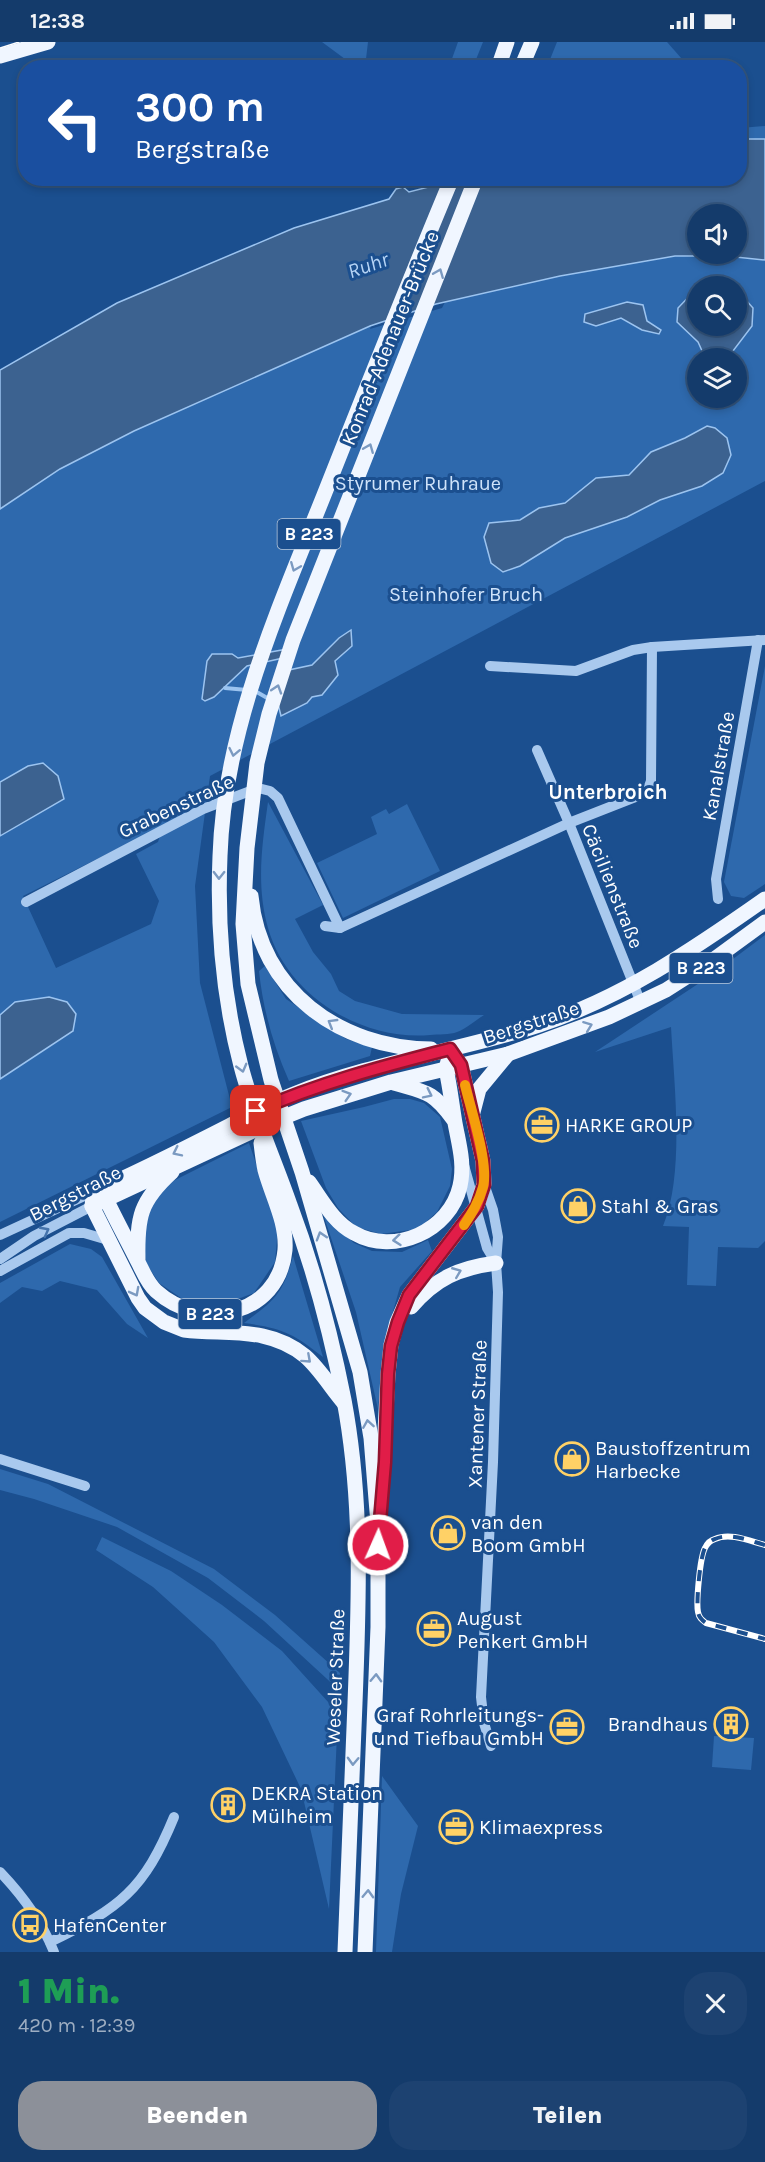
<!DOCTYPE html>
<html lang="de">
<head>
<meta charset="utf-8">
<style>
	body { margin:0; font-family:Karla,sans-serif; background:#1d4271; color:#f1f3f6; height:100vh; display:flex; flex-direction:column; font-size:22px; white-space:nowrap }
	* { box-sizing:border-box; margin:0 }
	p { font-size:20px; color:#9dadc1 }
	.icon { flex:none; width:33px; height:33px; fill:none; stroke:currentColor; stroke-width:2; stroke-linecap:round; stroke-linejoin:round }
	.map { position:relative; height:1910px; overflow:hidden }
	.side { display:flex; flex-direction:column; background:#143b6b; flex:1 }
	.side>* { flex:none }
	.top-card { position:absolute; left:18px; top:18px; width:729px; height:126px; border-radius:24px; box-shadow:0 3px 9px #0003,0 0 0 2px #33557e; background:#1a4fa0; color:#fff; overflow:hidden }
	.fabs { position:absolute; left:687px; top:162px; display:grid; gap:12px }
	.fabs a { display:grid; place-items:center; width:60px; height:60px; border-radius:50%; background:#143b6b; box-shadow:0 3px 9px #0003,0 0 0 2px #33557e; font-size:30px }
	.pin { position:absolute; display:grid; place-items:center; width:51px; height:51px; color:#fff; margin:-26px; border-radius:12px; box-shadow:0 3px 9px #0006 }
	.me { position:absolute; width:66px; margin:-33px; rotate:2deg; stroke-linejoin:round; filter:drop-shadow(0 0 4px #0008) }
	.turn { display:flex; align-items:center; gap:21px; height:126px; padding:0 18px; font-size:27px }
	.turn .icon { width:78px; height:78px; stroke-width:2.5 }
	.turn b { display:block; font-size:42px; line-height:51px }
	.round { display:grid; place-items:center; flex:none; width:63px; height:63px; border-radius:24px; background:#1d4271 }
	.headline { display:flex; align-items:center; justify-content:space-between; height:102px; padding:0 18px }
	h1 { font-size:36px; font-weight:800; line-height:45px; color:#1e9e55 }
	.action { display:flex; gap:12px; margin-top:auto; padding:12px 18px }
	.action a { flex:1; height:69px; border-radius:24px; background:#8c9099; color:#fff; font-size:24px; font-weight:800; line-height:69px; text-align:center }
	.action a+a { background:#1d4271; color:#f1f3f6 }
	.status { display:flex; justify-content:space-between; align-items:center; height:42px; padding:0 30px; background:#143b6b; direction:ltr }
	.status svg { height:16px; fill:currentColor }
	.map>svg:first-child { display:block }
	.green { fill:#2e69ad; fill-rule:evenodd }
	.water { fill:#3c6290; stroke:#9cc4f0; stroke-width:1.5; fill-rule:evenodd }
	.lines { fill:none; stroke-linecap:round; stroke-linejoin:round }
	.stream { stroke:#9cc4f0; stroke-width:4 }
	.minor { stroke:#a9c9ee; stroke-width:10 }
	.major { stroke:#f0f6ff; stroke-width:15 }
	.tram { stroke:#fff; stroke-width:1.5 }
	.rail-casing { stroke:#fff; stroke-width:6 }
	.rail { stroke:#1b4f8f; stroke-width:4; stroke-dasharray:11; stroke-linecap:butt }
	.oneway { stroke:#7b9ac1 }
	.oneway2 { stroke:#4674ac }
	.route-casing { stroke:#92132f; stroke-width:15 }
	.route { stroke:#e11d48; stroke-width:10 }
	.slow { stroke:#f59e0b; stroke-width:10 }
	.labels { text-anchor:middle; stroke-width:6; stroke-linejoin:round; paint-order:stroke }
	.shield { fill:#1b4f8f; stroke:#bbcadd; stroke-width:1.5 }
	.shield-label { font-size:18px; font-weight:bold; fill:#fff }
	.street-label { font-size:20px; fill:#fff; stroke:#1b4f8f }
	.park-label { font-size:20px; fill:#cfe3fa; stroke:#1b4f8f }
	.poi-label { font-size:20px; fill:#fff; stroke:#1b4f8f; text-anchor:start }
	.water-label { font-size:21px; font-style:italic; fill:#b5d3f5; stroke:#1b4f8f }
	.neighbourhood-label { font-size:21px; font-weight:bold; fill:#fff; stroke:#1b4f8f }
</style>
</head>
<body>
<div class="status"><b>12:38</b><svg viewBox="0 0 49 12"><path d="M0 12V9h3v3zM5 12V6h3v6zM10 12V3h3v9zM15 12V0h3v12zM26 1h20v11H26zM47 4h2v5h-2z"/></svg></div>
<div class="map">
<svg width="765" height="1910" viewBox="0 0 765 1910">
	<rect width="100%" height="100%" fill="#1b4f8f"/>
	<!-- green -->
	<g class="green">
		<path d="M322,0H368L366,17L374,25H350L345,17Z"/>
		<path d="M458,0H483L473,25H449Z"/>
		<path d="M557,0H667L689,25H547Z"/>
		<path d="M765,84V97H740V86Z"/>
		<path d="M397,212L370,287L442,266L445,260L560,234L675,214H726L765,218V439L210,734L195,844L200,941L232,1065L0,1180V1037L73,990L15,960L0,973V794L64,757L28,724L0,740V394ZM698,244H736V284H698ZM698,316H736V356H698ZM163,784L158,800L136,812L159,859L151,882L56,926L23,854Z"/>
		<path d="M765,624V842L744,856L731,854L724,840Z"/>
		<path d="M268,760L323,863L295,877L313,910L331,932L339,949L355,959L402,972L484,973C476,978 466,987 457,990C450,993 438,992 430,993C362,999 287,954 268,886C256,843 262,803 268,760Z"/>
		<path d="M407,762L440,829L343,876L317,821L377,792L371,775L386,767L389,772Z"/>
		<path d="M765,893V1199L758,1206L718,1205L716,1244L687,1243L689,1185L663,1184C685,1131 674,1042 671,985L595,1010L713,932Z"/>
		<path d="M265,924L286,957L346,997L372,1005L370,1014L289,1039C273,1003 263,967 259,929Z"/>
		<path d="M394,1057H410L424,1061L440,1075L452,1127L450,1144L437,1170L418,1187L381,1192L356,1185L338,1166L326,1146L301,1079L364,1065Z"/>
		<path d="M249,1101L278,1186L275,1220L254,1251L224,1262H201L181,1256L159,1241L146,1221L143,1197L148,1170L165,1143Z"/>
		<path d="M324,1175L354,1201L372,1209L402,1210L428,1198L432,1209L400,1245L385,1297L378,1367L356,1270Z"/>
		<path d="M70,1202L91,1207L102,1215L148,1296L127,1282L97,1248L60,1239L42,1249L22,1245L0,1261V1241Z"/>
		<path d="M293,1214L323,1315C293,1291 282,1286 244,1281C275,1258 283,1252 293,1214Z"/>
		<path d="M0,1427L48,1442L214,1527L275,1573L340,1631L339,1648L264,1579L208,1536L117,1485L34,1457L0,1448Z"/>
		<path d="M102,1495L171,1529L222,1563L282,1609L338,1671L329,1867L301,1747L262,1665L214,1600L153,1545L96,1508Z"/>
		<path d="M714,1694L754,1696L751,1728L712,1725Z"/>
		<path d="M382,1734L418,1784L401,1852L392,1910H376Z"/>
	</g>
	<!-- water -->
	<g class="water">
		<path d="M740,97H765V218L726,214H675L560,234L436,262L370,284L134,389L60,427L0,467V328L117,261L294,186L389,157L396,147L403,145L409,150L464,136H740ZM698,172H736V212H698Z"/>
		<path d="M697,246L698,284H736L737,248L753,266L752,284L733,309L725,314H711L703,311L698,300L677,280L678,266Z"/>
		<path d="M627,260L643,263L647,279L661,288L659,292L642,288L621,276L596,284L584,280L585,272Z"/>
		<path d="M707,384L715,386L727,396L731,413L723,431L702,444L660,458L627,475L565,496L520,524L503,530L491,521L484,495L489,481L520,478L539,466L565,461L596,436L629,433L651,410L685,396Z"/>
		<path d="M351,588L352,604L335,619L338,633L322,653L312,655L307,661L281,674L278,662L289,628L312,623L339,596Z"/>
		<path d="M293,606L283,616L247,624L214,655L205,659L202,657L207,619L212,612H232L238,616Z"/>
		<path d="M43,721L58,734L64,757L0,794V740L28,724Z"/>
		<path d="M49,955L67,960L76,972L73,989L0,1037V973L15,960Z"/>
	</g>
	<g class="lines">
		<!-- stream -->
		<g class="stream">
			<path d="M225,646L247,648"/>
			<path d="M255,649L269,657"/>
		</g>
		<!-- minor -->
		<g class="minor">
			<path d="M490,624L576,629L633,608L652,605L765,598"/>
			<path d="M537,708L569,781L641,961"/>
			<path d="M718,857L716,837L758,598"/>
			<path d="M26,860L203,767L258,746L270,749L278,756L340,886"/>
			<path d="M325,884L340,886L569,781L643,752L648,747L651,739L652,605"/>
			<path d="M464,1123L487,1206L496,1221"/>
			<path d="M484,1142L493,1168L498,1195L496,1221L498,1250L493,1420L481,1655L484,1681L491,1704"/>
			<path d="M0,1193L93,1150"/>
			<path d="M0,1217L34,1194L92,1164"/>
			<path d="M0,1229L69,1191H84L108,1198"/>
			<path d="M0,1417L85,1444"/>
			<path d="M0,1830C22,1853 42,1880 54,1910"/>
			<path d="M50,1900C120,1866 144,1848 174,1775"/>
		</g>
		<!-- major -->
		<g class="major">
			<path d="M0,14L48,0"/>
			<path d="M498,26L507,0"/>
			<path d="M521,26L532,0"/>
			<path d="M251,854C260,949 340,1006 431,1007"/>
			<path d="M394,1041C425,1050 433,1049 453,1077"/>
			<path d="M473,1070L479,1047L508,1012"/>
			<path d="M309,1140C322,1158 334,1181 354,1191C394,1214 450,1189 460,1144C465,1122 459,1103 455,1081C452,1063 450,1045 446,1027L448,1019"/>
			<path d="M93,1150C139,1130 184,1107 229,1084C250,1073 271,1061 294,1052C373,1020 459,1009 539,983C622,956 694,907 765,857"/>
			<path d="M99,1153L106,1157C116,1178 127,1198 137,1218C143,1229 147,1241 156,1249C201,1290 279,1274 285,1208C287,1180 272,1154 265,1128C263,1119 262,1110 261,1101"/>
			<path d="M93,1156L92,1164L138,1256L145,1266L164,1280L184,1288C227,1293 269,1284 305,1314C320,1327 331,1346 344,1361"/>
			<path d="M92,1164L272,1080L304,1067L391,1040L508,1012L609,975L666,948L713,918L765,880"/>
			<path d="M138,1217C137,1175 140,1159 172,1130"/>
			<path d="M411,1265C436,1236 459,1226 496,1221"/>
			<path d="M382,1447L388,1332L391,1303L397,1280L409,1253L477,1164L484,1142L483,1119L461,1023L456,1016"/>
			<path d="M345,1910C349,1827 352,1744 355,1661C359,1560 363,1459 344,1358C331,1292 314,1227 290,1163C274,1117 253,1071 241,1024C223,955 217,885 220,814C224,688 278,568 324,453C366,347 408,241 452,136"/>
			<path d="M365,1910L378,1585V1482L371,1396L360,1330L302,1130L271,1038L248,942L243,882L247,806L257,721L269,672L293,598L476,136"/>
		</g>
		<!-- tram -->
		<path class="tram" d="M0,6L19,0"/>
		<!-- rail casing -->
		<g class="rail-casing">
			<path id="rail" d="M765,1503C750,1499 730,1490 715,1497C711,1498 707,1502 705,1506C700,1515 696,1560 698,1570C699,1576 702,1578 706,1581L765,1597"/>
		</g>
		<!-- rail -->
		<use href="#rail" class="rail"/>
	</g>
	<!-- one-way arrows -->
	<defs><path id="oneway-chevron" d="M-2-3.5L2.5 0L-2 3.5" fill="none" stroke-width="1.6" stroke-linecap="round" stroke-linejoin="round" transform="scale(1.5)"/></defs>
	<g class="oneway">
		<use href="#oneway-chevron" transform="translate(439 231) rotate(-68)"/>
		<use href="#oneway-chevron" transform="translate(369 406) rotate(-68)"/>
		<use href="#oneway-chevron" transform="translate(295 525) rotate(112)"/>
		<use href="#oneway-chevron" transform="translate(277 647) rotate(-72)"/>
		<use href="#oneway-chevron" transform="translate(234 710) rotate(102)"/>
		<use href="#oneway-chevron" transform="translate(219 833) rotate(91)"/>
		<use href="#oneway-chevron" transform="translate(332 981) rotate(-149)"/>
		<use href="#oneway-chevron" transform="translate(588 984) rotate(-21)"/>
		<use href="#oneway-chevron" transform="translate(242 1026) rotate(75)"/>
		<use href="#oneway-chevron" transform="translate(428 1052) rotate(26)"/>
		<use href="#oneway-chevron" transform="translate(347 1053) rotate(-17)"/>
		<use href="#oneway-chevron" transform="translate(177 1110) rotate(154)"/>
		<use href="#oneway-chevron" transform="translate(321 1194) rotate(-107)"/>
		<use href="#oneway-chevron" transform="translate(397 1198) rotate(174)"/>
		<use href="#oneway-chevron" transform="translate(457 1230) rotate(-22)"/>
		<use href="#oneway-chevron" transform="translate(135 1250) rotate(62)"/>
		<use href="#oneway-chevron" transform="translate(307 1317) rotate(42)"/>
		<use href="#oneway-chevron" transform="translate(368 1382) rotate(-99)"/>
		<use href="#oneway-chevron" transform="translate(376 1636) rotate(-88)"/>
		<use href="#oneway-chevron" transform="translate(353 1719) rotate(92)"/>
		<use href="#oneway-chevron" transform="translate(368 1852) rotate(-88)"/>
	</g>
	<use class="oneway2" href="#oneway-chevron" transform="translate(45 1189) rotate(-28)"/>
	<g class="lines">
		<!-- route casing -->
		<g class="route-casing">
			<path id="route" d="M256,1069C319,1041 384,1024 450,1007L461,1023L483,1119L484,1143L477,1164L409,1253L398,1280L391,1304L388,1332L385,1420L378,1503"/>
		</g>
		<!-- route -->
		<use href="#route" class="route"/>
		<!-- slow -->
		<path class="slow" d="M464,1183C472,1171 479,1160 483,1145C489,1122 471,1068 465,1043"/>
	</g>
	<!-- icons -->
	<defs>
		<g id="office-ring" transform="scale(1.725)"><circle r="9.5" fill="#1b4f8f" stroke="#ffd166" stroke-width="1.5"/><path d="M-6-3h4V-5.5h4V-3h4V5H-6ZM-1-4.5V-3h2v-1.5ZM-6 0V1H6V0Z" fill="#ffd166"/></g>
		<g id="shop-ring" transform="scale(1.725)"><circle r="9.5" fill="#1b4f8f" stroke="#ffd166" stroke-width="1.5"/><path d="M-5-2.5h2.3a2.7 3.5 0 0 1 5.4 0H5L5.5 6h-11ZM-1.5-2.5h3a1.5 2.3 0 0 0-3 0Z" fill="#ffd166"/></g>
		<g id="building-ring" transform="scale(1.725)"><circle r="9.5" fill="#1b4f8f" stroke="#ffd166" stroke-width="1.5"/><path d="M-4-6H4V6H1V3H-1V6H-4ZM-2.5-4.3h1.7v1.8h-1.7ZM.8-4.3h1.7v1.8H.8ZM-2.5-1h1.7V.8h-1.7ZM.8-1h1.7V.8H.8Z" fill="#ffd166"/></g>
		<g id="bus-ring" transform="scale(1.725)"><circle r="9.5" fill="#1b4f8f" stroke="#ffd166" stroke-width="1.5"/><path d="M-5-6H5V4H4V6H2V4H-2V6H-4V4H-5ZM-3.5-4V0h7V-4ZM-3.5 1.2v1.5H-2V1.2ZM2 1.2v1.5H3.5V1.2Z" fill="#ffd166"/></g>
	</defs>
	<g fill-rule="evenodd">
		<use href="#office-ring" x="542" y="1083"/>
		<use href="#shop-ring" x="578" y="1164"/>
		<use href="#shop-ring" x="572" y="1417"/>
		<use href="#shop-ring" x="448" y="1491"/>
		<use href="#office-ring" x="434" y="1587"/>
		<use href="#building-ring" x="731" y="1682"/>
		<use href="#office-ring" x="567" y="1685"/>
		<use href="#building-ring" x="228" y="1763"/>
		<use href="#office-ring" x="456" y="1785"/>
		<use href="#bus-ring" x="30" y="1883"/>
	</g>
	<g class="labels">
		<!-- shield labels -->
		<g class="shield">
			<rect x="277.5" y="477" width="63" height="30" rx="4.5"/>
			<rect x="669.5" y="911" width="63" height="30" rx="4.5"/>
			<rect x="178.5" y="1257" width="63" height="30" rx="4.5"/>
		</g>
		<g class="shield-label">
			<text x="309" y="498">B 223</text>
			<text x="701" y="932">B 223</text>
			<text x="210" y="1278">B 223</text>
		</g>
		<!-- street labels -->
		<g class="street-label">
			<text transform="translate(390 296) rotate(-68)" y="7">Konrad-Adenauer-Brücke</text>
			<text transform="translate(718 724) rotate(-80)" y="7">Kanalstraße</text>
			<text transform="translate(176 764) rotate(-25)" y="7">Grabenstraße</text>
			<text transform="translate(613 844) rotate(68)" y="7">Cäcilienstraße</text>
			<text transform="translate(531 980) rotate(-18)" y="7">Bergstraße</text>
			<text transform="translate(75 1151) rotate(-27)" y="7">Bergstraße</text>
			<text transform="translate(477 1372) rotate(-88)" y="7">Xantener Straße</text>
			<text transform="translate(335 1635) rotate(-88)" y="7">Weseler Straße</text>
		</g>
		<!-- park labels -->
		<g class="park-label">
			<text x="418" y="448">Styrumer Ruhraue</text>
			<text x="466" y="559">Steinhofer Bruch</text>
		</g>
		<!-- poi labels -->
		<g class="poi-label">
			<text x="565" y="1090">HARKE GROUP</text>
			<text x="601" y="1171">Stahl &amp; Gras</text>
			<text x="595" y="1413">Baustoffzentrum<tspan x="595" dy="23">Harbecke</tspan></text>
			<text x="471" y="1487">van den<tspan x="471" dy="23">Boom GmbH</tspan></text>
			<text x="457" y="1583">August<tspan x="457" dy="23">Penkert GmbH</tspan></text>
			<text x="544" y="1680" text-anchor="end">Graf Rohrleitungs-<tspan x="544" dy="23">und Tiefbau GmbH</tspan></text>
			<text x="708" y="1689" text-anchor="end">Brandhaus</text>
			<text x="251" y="1758">DEKRA Station<tspan x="251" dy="23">Mülheim</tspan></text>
			<text x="479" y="1792">Klimaexpress</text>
			<text x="53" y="1890">HafenCenter</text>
		</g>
		<!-- water labels -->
		<g class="water-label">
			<text transform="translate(368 223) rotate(-19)" y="7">Ruhr</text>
		</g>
		<!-- neighbourhood labels -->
		<g class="neighbourhood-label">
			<text x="608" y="757">Unterbroich</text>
		</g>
	</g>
</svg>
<div class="fabs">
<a><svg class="icon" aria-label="sound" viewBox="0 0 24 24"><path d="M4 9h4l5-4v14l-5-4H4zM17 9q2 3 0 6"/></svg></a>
<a><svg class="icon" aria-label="search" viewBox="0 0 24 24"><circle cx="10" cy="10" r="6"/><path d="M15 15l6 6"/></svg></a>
<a><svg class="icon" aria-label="layers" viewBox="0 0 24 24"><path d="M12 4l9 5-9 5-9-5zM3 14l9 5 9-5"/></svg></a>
</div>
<div class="pin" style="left:256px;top:1069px;background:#d93025"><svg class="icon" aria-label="arrive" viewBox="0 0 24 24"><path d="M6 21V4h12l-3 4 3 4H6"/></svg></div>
<svg class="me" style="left:378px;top:1503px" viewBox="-20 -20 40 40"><circle r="17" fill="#e11d48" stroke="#fff" stroke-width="3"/><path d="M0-11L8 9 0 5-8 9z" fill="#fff"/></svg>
<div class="top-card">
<div class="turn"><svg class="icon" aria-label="left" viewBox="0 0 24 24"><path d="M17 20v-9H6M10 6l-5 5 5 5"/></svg><div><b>300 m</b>Bergstraße</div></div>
</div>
</div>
<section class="side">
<div class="headline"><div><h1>1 Min.</h1><p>420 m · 12:39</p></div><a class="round"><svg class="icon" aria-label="close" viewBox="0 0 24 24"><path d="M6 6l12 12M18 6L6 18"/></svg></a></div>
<div class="action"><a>Beenden</a><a>Teilen</a></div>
</section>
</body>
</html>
